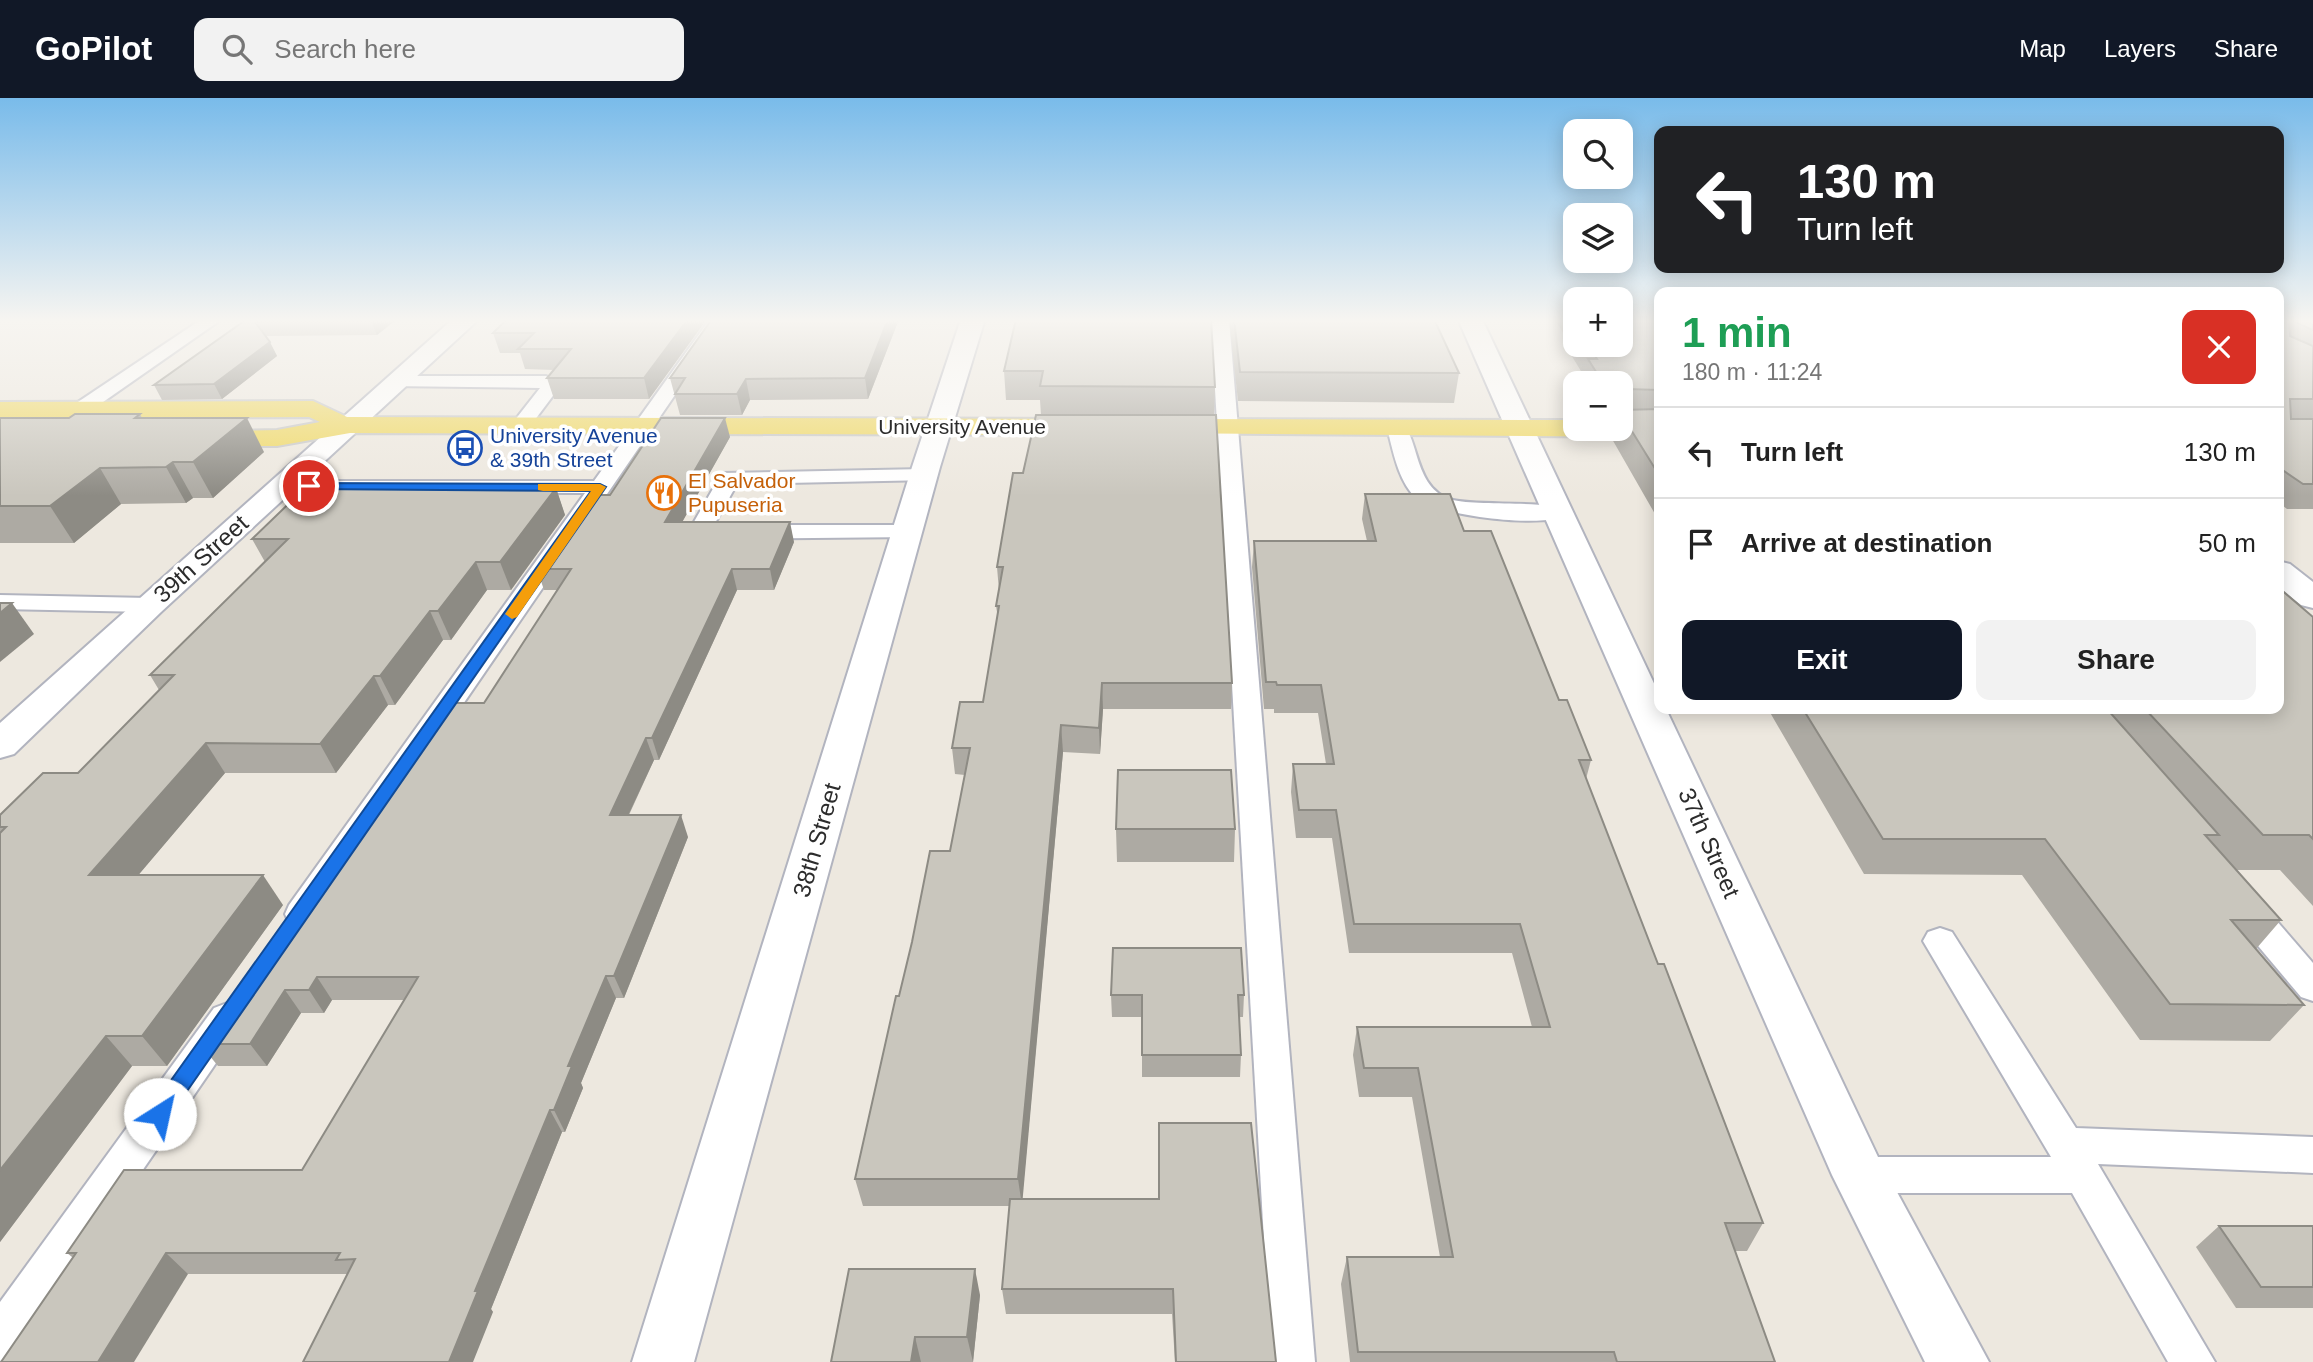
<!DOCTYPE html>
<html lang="en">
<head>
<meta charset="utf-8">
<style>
	body { margin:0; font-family:Helvetica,sans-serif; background:#f2f2f2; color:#222; height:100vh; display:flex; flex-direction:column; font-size:26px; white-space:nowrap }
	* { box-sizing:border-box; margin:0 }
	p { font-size:23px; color:#767676 }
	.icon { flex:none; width:38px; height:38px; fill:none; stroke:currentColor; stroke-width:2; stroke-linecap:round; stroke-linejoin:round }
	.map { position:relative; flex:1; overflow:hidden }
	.sheet { position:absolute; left:1654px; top:189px; width:630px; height:427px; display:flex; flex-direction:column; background:#fff; border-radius:14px; box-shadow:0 4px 18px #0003 }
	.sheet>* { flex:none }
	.hud { position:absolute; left:1654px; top:28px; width:630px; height:147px; border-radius:14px; box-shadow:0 4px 18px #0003; background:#202124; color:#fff; overflow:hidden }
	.buttons { position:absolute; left:1563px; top:21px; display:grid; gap:14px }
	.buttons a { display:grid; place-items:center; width:70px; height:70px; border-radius:14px; background:#fff; box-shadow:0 4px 18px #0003; font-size:35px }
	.pin { position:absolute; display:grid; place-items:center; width:60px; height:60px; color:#fff; margin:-30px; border:4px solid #fff; border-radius:50%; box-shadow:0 2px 7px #0007 }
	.me { position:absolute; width:77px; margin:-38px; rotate:35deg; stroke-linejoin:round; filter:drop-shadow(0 0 5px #0008) }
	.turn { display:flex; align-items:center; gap:24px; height:147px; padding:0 28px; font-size:32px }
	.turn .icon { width:91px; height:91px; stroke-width:2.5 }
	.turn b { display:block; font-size:49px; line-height:60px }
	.round { display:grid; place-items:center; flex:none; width:74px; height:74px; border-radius:14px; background:#f2f2f2 }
	.head { display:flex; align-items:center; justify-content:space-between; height:119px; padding:0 28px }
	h1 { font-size:42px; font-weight:700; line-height:52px; color:#1e9e55 }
	.cta { display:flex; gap:14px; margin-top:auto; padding:14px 28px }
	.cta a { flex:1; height:80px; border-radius:14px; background:#111827; color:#fff; font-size:28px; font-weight:700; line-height:80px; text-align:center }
	.cta a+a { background:#f2f2f2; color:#222 }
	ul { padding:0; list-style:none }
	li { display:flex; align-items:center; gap:21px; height:91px; padding:0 28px; border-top:2px solid #e0e0e0 }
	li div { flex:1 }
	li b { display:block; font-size:26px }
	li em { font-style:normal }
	header { display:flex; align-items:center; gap:42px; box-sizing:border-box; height:98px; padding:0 35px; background:#111827; color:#fff }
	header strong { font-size:33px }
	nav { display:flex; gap:38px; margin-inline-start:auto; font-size:24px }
	.search { width:490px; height:63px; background:#f2f2f2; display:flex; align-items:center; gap:18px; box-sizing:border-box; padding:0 24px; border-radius:14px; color:#767676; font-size:26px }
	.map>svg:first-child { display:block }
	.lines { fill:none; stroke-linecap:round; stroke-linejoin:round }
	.service-casing { stroke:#b2b4bf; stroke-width:4 }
	.minor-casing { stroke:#b2b4bf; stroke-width:4 }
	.primary-casing { stroke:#c8c8c8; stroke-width:4 }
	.service { fill:#fff; fill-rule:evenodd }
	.minor { fill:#fff; fill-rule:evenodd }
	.primary { fill:#efd863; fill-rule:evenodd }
	.wall { fill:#adaaa3 }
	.shaded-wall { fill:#8d8b84 }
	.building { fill:#c9c6bd; stroke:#8d8b84; stroke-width:2 }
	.route { fill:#1a73e8; stroke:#114b97; stroke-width:2 }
	.slow { fill:#f59e0b }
	.labels { text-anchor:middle; stroke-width:7; stroke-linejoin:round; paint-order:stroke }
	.far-street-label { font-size:21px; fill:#2c2c2c; stroke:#fff }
	.far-transit-label { font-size:21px; fill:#164399; stroke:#fff; text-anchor:start }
	.far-food-label { font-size:21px; fill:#c56008; stroke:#fff; text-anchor:start }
	.street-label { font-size:24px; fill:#2c2c2c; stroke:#fff }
</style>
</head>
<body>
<header>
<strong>GoPilot</strong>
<div class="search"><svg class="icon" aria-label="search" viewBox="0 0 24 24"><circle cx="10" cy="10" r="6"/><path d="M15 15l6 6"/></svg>Search here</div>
<nav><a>Map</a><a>Layers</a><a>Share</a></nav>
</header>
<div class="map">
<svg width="2313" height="1264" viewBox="0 0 2313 1264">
	<rect width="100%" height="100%" fill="#ede8df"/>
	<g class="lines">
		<!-- service casing -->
		<g class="service-casing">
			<g id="service">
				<path d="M202,221H222L83,318H69L66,314L69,310Z"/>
				<path d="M710,221H727L313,825L301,828L289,825L285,816L289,807L585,395L282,394L274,393L271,388L274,383H594Z"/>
				<path d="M1211,221H1229L1315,1264H1271Z"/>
				<path d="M395,278H546L561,287L528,331L521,333L511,327L540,290L388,288L386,284Z"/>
				<path d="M1397,324C1421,330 1410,391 1453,402C1475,408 1562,402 1570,414C1557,433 1432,418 1415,399C1398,382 1393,353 1387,330Z"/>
				<path d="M924,371L932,372L935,377L932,382L737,386L714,427H908L916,429L919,434L916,439L706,441L698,439L691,429L722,375Z"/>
				<path d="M0,497L149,500L158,502L161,507L158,512L149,514L0,511Z"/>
				<path d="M2244,796L2256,799L2313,865V903L2301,899L2232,817L2228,808L2232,799Z"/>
				<path d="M1940,830L1952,834L2076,1030L2313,1039V1075L2098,1066L2215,1264H2168L2072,1095H1859L1845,1090L1839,1077L1845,1064L1859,1059H2051L1923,843L1928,834Z"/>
				<path d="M227,905L240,910L245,920L240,930L16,1257L0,1263V1204L214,910Z"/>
			</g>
		</g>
		<!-- minor casing -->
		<g class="minor-casing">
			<g id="minor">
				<path d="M453,221H479L161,514L14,656L0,660V625Z"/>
				<path d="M961,221H985L940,369L694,1264H632L912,369Z"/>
				<path d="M1458,221H1482L1659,596V611H1666L1878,1059L1989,1264H1925L1832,1077Z"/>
				<path d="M2278,463L2290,466L2313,484V510L2301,507L2278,489Z"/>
			</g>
		</g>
		<!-- primary casing -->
		<g class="primary-casing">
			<g id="primary">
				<path d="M313,303L347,319L1086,321L1096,323L1100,329L1096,335L1086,337L350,335L277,348H206L196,346L192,340L196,334L277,332L320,324L309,319L0,320V304Z"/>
				<path d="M1164,321L1575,322V331H1620V323H1659V339L1154,335L1150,329L1154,323Z"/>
			</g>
		</g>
		<!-- service -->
		<use href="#service" class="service"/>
		<!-- minor -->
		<use href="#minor" class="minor"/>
		<!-- primary -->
		<use href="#primary" class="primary"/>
	</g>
	<!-- wall -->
	<g class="wall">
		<path d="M247,221H397L377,237L266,238L277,258L222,301L162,302L154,287Z"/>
		<path d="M707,221L649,301H554L547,280L554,272L525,271L520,255H500L493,235Z"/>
		<path d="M899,221L868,301L750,302L742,317H680L670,280Z"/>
		<path d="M1016,221L1215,289L1214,317L1232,585L1231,611H1103L1100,656L1063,654L1022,1101H1159L1276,1264H1175L1172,1216H1006L1002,1191L1010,1108H863L855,1081L899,898L950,753L965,677L955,676L952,650L983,604L998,520L996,508L999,493L997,469L1041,317L1040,302H1006L1004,273Z"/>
		<path d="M1229,221H1434L1459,275L1454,305L1238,303Z"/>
		<path d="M1555,221H1575V247H1620L1659,221V423L1612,341L1614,331H1620V285H1582L1584,278L1565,247L1566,240Z"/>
		<path d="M2278,221H2313V411H2287L2278,404Z"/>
		<path d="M140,316L142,320L264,354L213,400H193L186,405L121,406L74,445H0V320H69Z"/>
		<path d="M730,339L682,424L794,444L774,492H737L659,662H654L629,717L688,739L624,900H616L581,985L583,990L565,1034H562L491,1211L493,1214L348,1176H188L72,1159L67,1155L302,1072L404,902H332L324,915H301L267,968H218L200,946L325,785L484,605L558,492H544L537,471L610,397Z"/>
		<path d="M556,390L565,417L511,492H487L451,542H443L395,607H388L336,675H225L138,777L283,807L167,968H132L0,1144V717L78,675L159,592L150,577L265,464L252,441Z"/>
		<path d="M1365,396L1464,433L1591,662L1586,681L1658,866L1763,1125L1747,1153H1735L1775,1264H1350L1341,1186L1347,1159H1440L1412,999H1359L1353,957L1357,929H1532L1512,855H1349L1332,740H1296L1291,694L1293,666H1326L1318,615H1274V611H1264L1252,469L1254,443H1367L1362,421Z"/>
		<path d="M2313,519V808L2280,772H2237L2281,822L2256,851L2304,907L2270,943L2140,942L2022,777L1864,776L1768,611H2278Z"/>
		<path d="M1116,731H1235L1234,764H1117Z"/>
		<path d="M1111,897H1244L1243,919H1239L1241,957L1240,979H1142V919H1112Z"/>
		<path d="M2219,1128H2313V1210H2236L2196,1149Z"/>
		<path d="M980,1197L973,1264H831Z"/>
	</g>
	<!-- shaded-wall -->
	<g class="shaded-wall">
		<path d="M373,221H397L377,237L371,223Z"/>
		<path d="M688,221H707L649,301L644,280Z"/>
		<path d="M888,221H899L868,301L865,280Z"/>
		<path d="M270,244L277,258L222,301L214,286Z"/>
		<path d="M746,281L750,302L742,317L737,296Z"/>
		<path d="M247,320L264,354L213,400L193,364Z"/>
		<path d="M725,320L730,339L671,444L665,424Z"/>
		<path d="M173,364L193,400L186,405L166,369Z"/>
		<path d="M100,370L121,406L74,445L50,408Z"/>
		<path d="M556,390L565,417L511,492L500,464Z"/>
		<path d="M790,424L794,444L774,492L770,471Z"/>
		<path d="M476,464L487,492L451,542L438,513Z"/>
		<path d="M732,471L737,492L659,662L652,640Z"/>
		<path d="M12,505L34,536L0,564V515Z"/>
		<path d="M430,513L443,542L395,607L380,578Z"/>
		<path d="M374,578L388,607L336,675L320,646Z"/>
		<path d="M1102,585L1103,611L1100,656L1099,630Z"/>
		<path d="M1061,627L1063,654L1022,1108L1018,1081Z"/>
		<path d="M646,640L654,662L618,739L610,717Z"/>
		<path d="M206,645L225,675L113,807L89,777Z"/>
		<path d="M681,717L688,739L624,900L614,878Z"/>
		<path d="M263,777L283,807L167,968L142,938Z"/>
		<path d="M606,878L616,900L581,985L583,990L565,1034L554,1012L568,968Z"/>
		<path d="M317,879L332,902L324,915L309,892Z"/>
		<path d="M285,892L301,915L267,968L250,946Z"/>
		<path d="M106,938L132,968L0,1144V1072Z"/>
		<path d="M550,1012L562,1034L491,1211L493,1214L473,1264H449L475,1193Z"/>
		<path d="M166,1155L188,1176L134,1264H98Z"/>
		<path d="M975,1171L980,1197L973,1264L967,1239Z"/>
		<path d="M915,1239L921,1264H911Z"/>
	</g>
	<!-- building -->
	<g class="building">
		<path d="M247,221H373L371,223L255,224L270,244L214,286L154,287Z"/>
		<path d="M507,221H688L644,280H547L571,251H518L534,235H493Z"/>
		<path d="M712,221H888L865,280L746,281L737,296H675L685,280H670Z"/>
		<path d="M1016,221H1211L1215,289L1040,288L1043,273H1004Z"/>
		<path d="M1234,221H1434L1459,275L1240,274Z"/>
		<path d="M1620,221H1659V292L1627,291L1625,299H1620V285H1603L1588,261H1597L1588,247H1620Z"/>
		<path d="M2278,221H2289L2290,238L2313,248V301H2290L2291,321H2313V386H2303L2278,369Z"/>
		<path d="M2289,221H2313V232Z"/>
		<path d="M1659,311V377L1620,314V312Z"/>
		<path d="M75,316H140L135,320H247L193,364H173L166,369L100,370L50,408H0V320H69Z"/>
		<path d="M1036,317H1216L1232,585H1102L1099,630L1061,627L1018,1081H855L896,898H899L912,844L930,753H950L970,650H952L960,604H983L999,508H996L1003,469H997L1013,375H1023Z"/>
		<path d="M661,320H725L665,424H790L770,471H732L652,640H646L610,717H681L614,878H606L568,968H572L554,1012H550L475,1193H478L449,1264H303L355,1161L336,1162L340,1155H166L98,1264H1L76,1155H67L124,1072H302L418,879H317L309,892H285L250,946H200L314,785H325L451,605H484L571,471H537L589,397H610Z"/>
		<path d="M305,390H556L500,464H476L438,513H430L380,578H374L320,646L206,645L89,777H263L142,938H106L0,1072V735L6,729H0V717L43,675H78L174,577H150L288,441H252Z"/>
		<path d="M1365,396H1450L1464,433H1491L1559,602H1567L1591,662H1579L1658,866H1664L1763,1125H1725L1775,1264H1617L1614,1254H1358L1347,1159H1453L1418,970H1364L1357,929H1550L1520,826H1354L1336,712H1299L1293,666H1334L1321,587H1277L1276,584H1266L1254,443H1376Z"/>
		<path d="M2278,489L2313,519V741L2309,737H2263L2145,611H2278Z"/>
		<path d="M0,505H12L0,515Z"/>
		<path d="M1803,611H2107L2219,737H2205L2281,822H2231L2304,907L2170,906L2045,741H1883Z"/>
		<path d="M1118,672H1231L1235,731H1116Z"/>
		<path d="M1113,850H1241L1244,897H1238L1241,957H1142V897H1111Z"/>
		<path d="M1159,1025H1251L1276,1264H1176L1173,1191H1002L1010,1101H1159Z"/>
		<path d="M2219,1128H2313V1189H2261Z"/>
		<path d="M849,1171H975L967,1239H915L911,1264H831Z"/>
	</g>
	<!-- sky -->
	<linearGradient id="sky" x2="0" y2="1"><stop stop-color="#79bbea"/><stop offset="0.56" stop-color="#f7f5f1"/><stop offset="1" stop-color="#f7f5f1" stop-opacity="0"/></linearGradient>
	<rect width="2313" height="398" fill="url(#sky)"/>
	<!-- route -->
	<path class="route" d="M304,385L600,386L606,389L167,1022L160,1025L152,1022L149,1016L152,1009L591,393L309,391L302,388Z"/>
	<!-- slow -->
	<path class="slow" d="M538,386H600L606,389L517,519L512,521L505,516L591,393H543L538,392Z"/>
	<!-- icons -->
	<defs>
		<g id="bus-ring" transform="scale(1.75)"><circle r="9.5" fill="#fff" stroke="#1a4fb4" stroke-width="1.5"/><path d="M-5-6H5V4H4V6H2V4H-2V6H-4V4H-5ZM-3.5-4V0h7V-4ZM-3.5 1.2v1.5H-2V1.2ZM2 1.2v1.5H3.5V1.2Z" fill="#1a4fb4"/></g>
		<g id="restaurant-ring" transform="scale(1.75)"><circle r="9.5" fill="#fff" stroke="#e8710a" stroke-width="1.5"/><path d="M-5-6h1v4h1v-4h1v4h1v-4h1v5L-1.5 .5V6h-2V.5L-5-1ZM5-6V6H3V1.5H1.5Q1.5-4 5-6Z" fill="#e8710a"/></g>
	</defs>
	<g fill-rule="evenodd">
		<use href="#bus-ring" x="465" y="350"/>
		<use href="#restaurant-ring" x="664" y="395"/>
	</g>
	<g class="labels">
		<!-- far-street labels -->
		<g class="far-street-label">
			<text x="962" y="336">University Avenue</text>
		</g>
		<!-- far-transit labels -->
		<g class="far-transit-label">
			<text x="490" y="345">University Avenue<tspan x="490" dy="24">&amp; 39th Street</tspan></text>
		</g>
		<!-- far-food labels -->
		<g class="far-food-label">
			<text x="688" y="390">El Salvador<tspan x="688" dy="24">Pupuseria</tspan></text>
		</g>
		<!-- street labels -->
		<g class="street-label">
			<text transform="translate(201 461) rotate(-42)" y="8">39th Street</text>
			<text transform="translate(817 742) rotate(-74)" y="8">38th Street</text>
			<text transform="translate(1709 745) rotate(66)" y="8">37th Street</text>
		</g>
	</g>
</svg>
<div class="buttons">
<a><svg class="icon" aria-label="search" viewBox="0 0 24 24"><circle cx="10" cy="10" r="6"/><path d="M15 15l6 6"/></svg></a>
<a><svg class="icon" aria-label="layers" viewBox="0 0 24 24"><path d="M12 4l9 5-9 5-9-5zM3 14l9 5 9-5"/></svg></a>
<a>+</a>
<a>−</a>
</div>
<div class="pin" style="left:309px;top:388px;background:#d93025"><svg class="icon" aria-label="arrive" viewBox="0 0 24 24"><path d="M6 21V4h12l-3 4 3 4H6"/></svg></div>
<svg class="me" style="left:160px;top:1016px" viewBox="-20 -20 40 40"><circle r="19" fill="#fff"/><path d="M0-13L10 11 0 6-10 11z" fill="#1a73e8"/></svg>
<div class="hud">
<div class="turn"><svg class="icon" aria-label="left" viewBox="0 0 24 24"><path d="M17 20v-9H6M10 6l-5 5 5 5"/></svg><div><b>130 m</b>Turn left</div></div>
</div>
<section class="sheet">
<div class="head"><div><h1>1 min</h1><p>180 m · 11:24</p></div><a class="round" style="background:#d93025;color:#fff"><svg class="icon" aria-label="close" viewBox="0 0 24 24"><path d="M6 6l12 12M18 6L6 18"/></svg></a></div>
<ul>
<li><svg class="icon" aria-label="left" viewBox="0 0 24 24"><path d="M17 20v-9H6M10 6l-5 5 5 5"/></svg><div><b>Turn left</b></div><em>130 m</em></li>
<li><svg class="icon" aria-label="arrive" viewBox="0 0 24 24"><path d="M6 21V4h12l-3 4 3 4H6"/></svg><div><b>Arrive at destination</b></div><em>50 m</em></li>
</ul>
<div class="cta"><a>Exit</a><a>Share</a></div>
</section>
</div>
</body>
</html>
